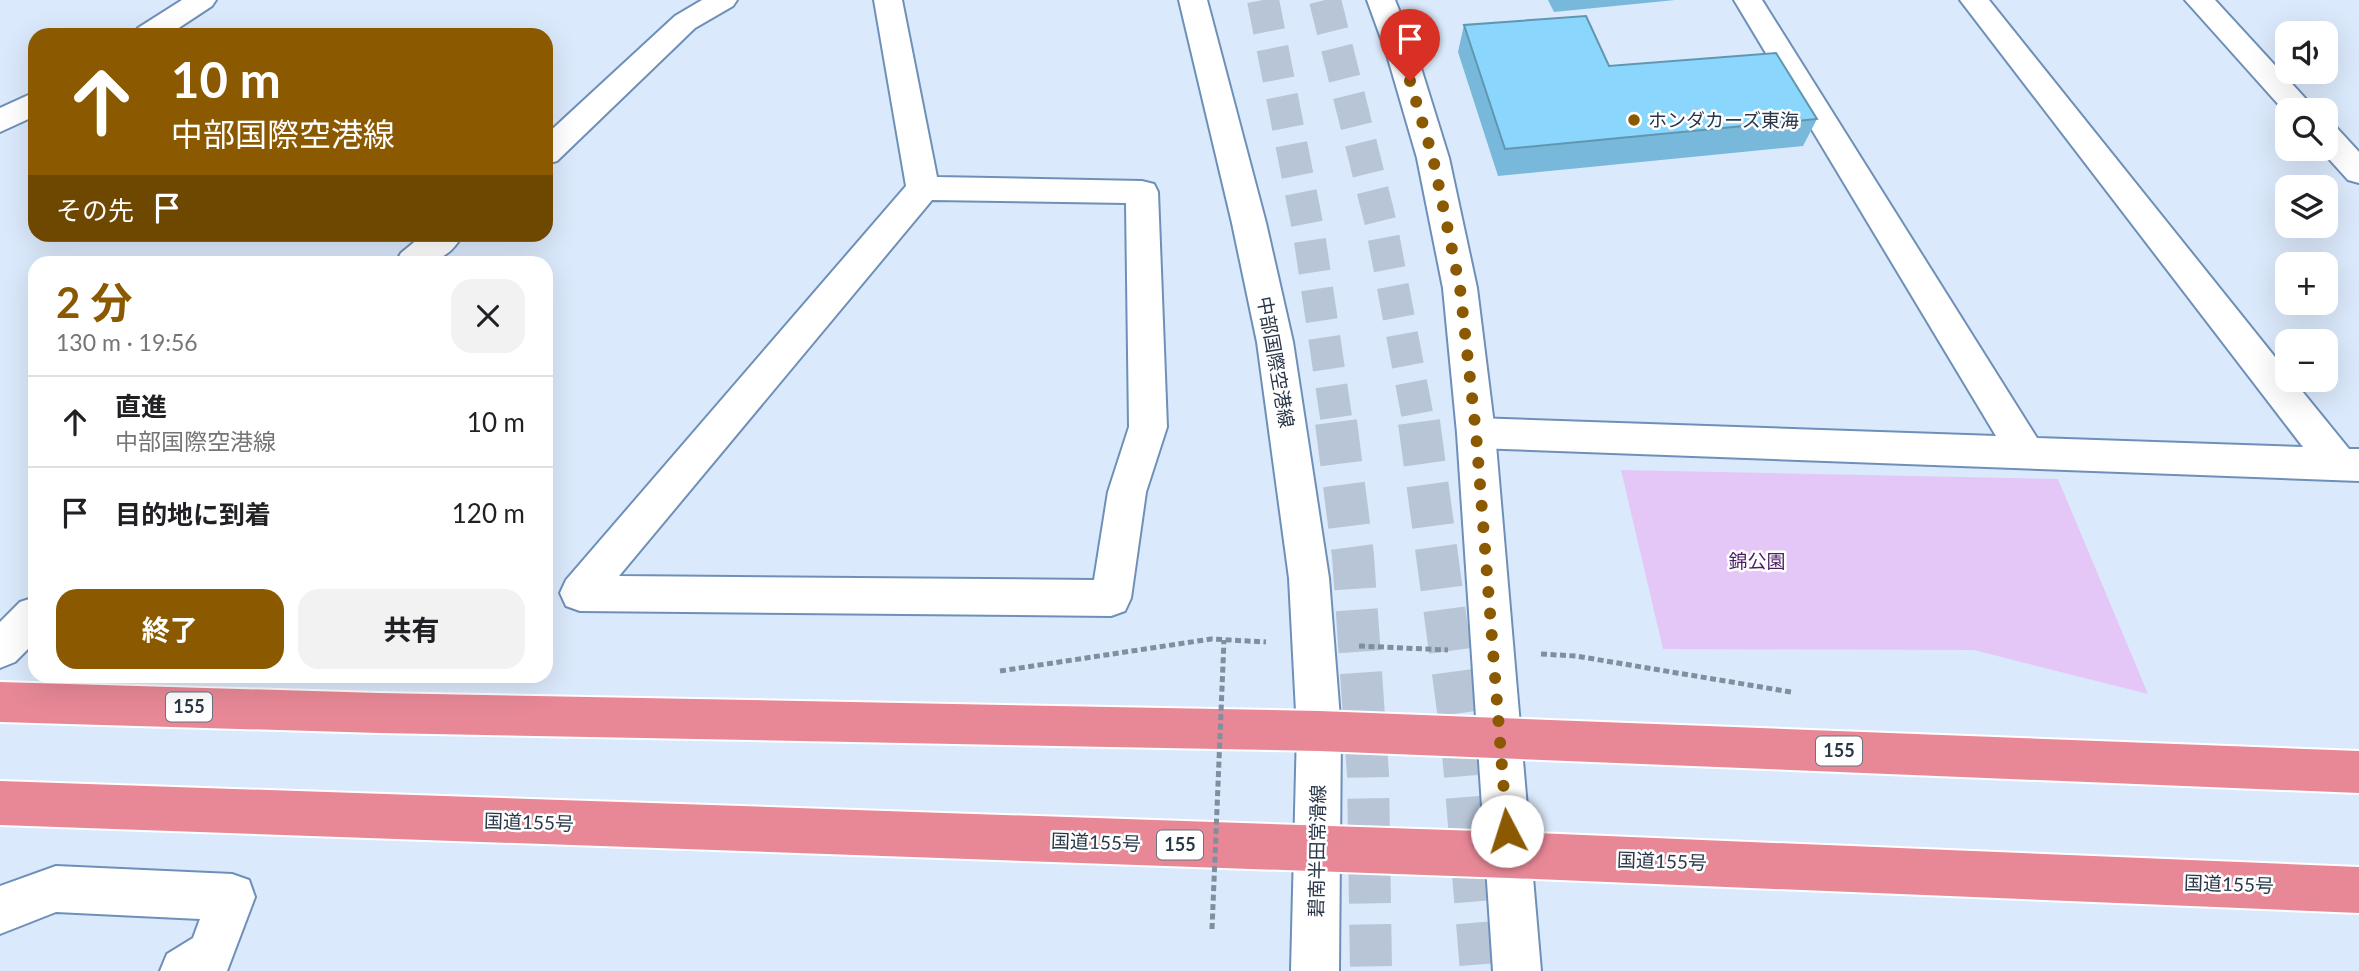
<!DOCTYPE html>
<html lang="ja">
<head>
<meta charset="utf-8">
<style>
	body { margin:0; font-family:Lato,"Noto Sans JP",sans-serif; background:#f2f2f2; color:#202124; height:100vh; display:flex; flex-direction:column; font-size:26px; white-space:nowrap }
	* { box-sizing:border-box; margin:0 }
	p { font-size:23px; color:#757577 }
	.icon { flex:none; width:38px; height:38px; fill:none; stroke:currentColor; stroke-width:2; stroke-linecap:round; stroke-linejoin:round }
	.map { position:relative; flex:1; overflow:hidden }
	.details { position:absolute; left:28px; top:256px; width:525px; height:427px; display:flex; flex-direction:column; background:#fff; border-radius:21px; box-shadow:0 7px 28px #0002 }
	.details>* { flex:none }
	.hud { position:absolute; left:28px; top:28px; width:525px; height:214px; border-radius:21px; box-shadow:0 7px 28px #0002; background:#8a5900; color:#fff; overflow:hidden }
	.buttons { position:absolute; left:2275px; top:21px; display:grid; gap:14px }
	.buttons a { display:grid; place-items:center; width:63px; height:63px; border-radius:14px; background:#fff; box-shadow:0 7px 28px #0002; font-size:35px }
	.pin { position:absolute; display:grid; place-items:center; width:60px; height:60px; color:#fff; margin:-72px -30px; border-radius:50% 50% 50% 0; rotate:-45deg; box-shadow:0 0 7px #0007 }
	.pin .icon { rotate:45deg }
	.me { position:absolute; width:77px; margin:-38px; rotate:355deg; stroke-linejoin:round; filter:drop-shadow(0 0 5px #0008) }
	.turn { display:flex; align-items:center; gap:24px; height:147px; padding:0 28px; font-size:32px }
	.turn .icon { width:91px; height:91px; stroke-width:2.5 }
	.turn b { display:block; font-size:49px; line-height:60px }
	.then { display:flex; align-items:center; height:66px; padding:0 28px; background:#0003; gap:14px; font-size:26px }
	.round { display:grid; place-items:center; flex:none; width:74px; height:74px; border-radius:21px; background:#f2f2f2 }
	.overview { display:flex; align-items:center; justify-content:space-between; height:119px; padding:0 28px }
	h1 { font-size:42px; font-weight:700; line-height:52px; color:#8a5900 }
	.primary-button { display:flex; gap:14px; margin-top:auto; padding:14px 28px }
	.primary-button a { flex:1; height:80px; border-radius:21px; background:#8a5900; color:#fff; font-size:28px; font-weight:700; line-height:80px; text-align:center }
	.primary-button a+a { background:#f2f2f2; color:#202124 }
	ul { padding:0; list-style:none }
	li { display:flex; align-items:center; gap:21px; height:91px; padding:0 28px; border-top:2px solid #e0e0e0 }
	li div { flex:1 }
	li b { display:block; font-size:26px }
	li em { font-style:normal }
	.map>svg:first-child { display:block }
	.green { fill:#e4c7f6 }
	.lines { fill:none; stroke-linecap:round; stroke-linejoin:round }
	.motorway-tunnel-far1 { stroke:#b7c5d7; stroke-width:32; stroke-dasharray:32 17; stroke-linecap:butt }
	.motorway-tunnel { stroke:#b7c5d7; stroke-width:42; stroke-dasharray:42 21; stroke-linecap:butt }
	.minor-casing { stroke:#6e90b8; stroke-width:4 }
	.tertiary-casing { stroke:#6e90b8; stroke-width:4 }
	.secondary-casing { stroke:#6e90b8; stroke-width:4 }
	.trunk-casing { stroke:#fff; stroke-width:4 }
	.path { stroke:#808fa0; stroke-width:5; stroke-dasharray:6 3.5; stroke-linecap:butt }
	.minor { fill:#fff; fill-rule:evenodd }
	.tertiary { fill:#fff; fill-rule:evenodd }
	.secondary { fill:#fff; fill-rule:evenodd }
	.trunk { fill:#e88897; fill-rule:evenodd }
	.path-bridge { stroke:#808fa0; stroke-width:5; stroke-dasharray:6 3.5; stroke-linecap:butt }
	.wall { fill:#78b8da }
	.building { fill:#8bd6fd; stroke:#6196b1; stroke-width:2 }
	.route { stroke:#8a5900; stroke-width:12; stroke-dasharray:0 21.6 }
	.poi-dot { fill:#8a5900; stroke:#fff; stroke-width:2.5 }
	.labels { text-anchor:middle; stroke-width:5; stroke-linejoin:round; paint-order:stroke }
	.shield { fill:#fff; stroke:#69737f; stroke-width:2 }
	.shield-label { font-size:18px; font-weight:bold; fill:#293748 }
	.poi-label { font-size:19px; fill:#293748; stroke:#fff; text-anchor:start }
	.street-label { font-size:19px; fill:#293748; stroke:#fff }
	.park-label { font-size:19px; fill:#4d1e64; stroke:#fff }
</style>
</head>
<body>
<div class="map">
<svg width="2359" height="971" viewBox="0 0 2359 971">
	<rect width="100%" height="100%" fill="#dae9fb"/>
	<!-- green -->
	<path class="green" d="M1621,470L2058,479L2148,694L1974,650L1663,649Z"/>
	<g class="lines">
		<!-- motorway-tunnel-far1 -->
		<g class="motorway-tunnel-far1">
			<path d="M1263,0L1309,234L1337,424"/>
			<path d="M1325,0L1381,224L1419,424"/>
		</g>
		<!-- motorway-tunnel -->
		<g class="motorway-tunnel">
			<path d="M1336,422L1353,556L1368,775L1371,971"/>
			<path d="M1419,422L1462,740L1481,971"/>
		</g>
		<!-- minor casing -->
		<g class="minor-casing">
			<g id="minor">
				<path d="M702,0H737L733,6L695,28L557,161L546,164V135L675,16Z"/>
				<path d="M874,0H902L937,177L1142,181L1154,184L1158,192L1167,427L1146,492L1131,598L1125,611L1111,616L580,611L566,606L560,593L566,580L906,186ZM932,200L1126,203L1129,427L1108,492L1094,580L619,576Z"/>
				<path d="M1734,0H1762L2037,438L2303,447L1960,0H1989L2287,372V380H2293L2349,449H2359V481L1476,448L1463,444L1457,433L1463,422L1476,418L1996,436Z"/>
				<path d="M2185,0H2215L2316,110H2287V114Z"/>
				<path d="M2326,125L2337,128L2359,152V183L2348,180L2320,149H2326Z"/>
				<path d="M424,234H463C446,265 427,262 396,262L401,253Z"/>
				<path d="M35,597V642L15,662L0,668V622L20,602Z"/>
				<path d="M56,866L232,874L249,880L255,897L227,971H160L167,954L193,938L200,919L56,912L0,934V886Z"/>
			</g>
		</g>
		<!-- tertiary casing -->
		<g class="tertiary-casing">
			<g id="tertiary">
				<path d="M182,0H216L212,6L168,35H133L138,28Z"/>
				<path d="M35,92V116L0,132V108Z"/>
			</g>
		</g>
		<!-- secondary casing -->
		<g class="secondary-casing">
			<g id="secondary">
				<path d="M1179,0H1207L1266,223L1293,342L1329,578L1341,731L1339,971H1291L1297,731L1289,578L1257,342L1232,223Z"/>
				<path d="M1367,0H1395L1417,55L1449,158L1477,288L1495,433L1541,971H1493L1457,433L1443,288L1417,158L1387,55Z"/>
			</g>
		</g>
		<!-- trunk casing -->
		<g class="trunk-casing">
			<g id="trunk">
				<path d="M0,682L379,693L1319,711L2359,751V793L1319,751L379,733L0,722Z"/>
				<path d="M0,781L1509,832L2359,867V913L1509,878L0,825Z"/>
			</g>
		</g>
		<!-- path -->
		<g class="path">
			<path d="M1359,646L1448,650"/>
			<path d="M1541,654L1576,656L1791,692"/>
			<path d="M1000,671L1211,639L1266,642"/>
		</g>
		<!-- minor -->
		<use href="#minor" class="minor"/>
		<!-- tertiary -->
		<use href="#tertiary" class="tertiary"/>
		<!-- secondary -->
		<use href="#secondary" class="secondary"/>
		<!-- trunk -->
		<use href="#trunk" class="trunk"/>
		<!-- path-bridge -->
		<path class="path-bridge" d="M1212,929L1224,640"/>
	</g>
	<!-- wall -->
	<g class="wall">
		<path d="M1548,0H1675L1554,12Z"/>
		<path d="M1464,25L1609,66L1817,119L1803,146L1498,176L1458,52Z"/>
	</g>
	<!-- building -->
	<path class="building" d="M1586,16L1609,66L1776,53L1817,119L1505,149L1464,25Z"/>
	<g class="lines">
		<!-- route -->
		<path class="route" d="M1410,81L1433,158L1460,288L1476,433L1507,831"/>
	</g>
	<!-- markers -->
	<circle class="poi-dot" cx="1634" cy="120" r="7"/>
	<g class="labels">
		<!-- shield labels -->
		<g class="shield">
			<rect x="166" y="692.5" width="46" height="29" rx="5"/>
			<rect x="1816" y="736.5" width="46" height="29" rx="5"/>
			<rect x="1157" y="830.5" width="46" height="29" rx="5"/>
		</g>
		<g class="shield-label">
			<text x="189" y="713">155</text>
			<text x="1839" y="757">155</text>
			<text x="1180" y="851">155</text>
		</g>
		<!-- poi labels -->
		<g class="poi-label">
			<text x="1648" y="127">ホンダカーズ東海</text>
		</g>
		<!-- street labels -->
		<g class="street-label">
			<text transform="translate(1276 362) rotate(80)" y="7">中部国際空港線</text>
			<text transform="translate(529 822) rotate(2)" y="7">国道155号</text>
			<text transform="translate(1096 842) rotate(2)" y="7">国道155号</text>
			<text transform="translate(1317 851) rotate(-89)" y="7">碧南半田常滑線</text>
			<text transform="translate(1662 861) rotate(2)" y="7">国道155号</text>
			<text transform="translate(2229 884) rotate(2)" y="7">国道155号</text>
		</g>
		<!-- park labels -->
		<g class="park-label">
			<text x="1757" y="568">錦公園</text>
		</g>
	</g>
</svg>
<div class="buttons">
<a><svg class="icon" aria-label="sound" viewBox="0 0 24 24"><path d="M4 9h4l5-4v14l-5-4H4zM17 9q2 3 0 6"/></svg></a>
<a><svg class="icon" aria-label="search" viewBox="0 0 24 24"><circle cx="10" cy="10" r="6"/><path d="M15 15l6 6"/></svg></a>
<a><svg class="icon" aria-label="layers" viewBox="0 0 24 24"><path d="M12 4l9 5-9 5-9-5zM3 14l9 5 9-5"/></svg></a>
<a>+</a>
<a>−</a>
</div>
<div class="pin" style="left:1410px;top:81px;background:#d93025"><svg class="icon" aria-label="arrive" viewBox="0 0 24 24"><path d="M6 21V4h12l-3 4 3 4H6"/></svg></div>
<svg class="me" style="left:1507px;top:831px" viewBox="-20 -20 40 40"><circle r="19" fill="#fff"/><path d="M0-13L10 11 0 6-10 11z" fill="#8a5900"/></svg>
<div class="hud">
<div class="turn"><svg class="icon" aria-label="ahead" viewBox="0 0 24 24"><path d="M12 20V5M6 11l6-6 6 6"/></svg><div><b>10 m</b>中部国際空港線</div></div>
<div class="then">その先<svg class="icon" aria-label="arrive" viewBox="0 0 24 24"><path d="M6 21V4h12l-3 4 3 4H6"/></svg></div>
</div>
<section class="details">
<div class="overview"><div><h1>2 分</h1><p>130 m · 19:56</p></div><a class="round"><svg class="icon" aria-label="close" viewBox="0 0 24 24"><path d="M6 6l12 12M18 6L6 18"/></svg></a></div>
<ul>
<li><svg class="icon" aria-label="ahead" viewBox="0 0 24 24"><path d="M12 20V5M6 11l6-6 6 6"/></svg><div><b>直進</b><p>中部国際空港線</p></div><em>10 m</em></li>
<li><svg class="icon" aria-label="arrive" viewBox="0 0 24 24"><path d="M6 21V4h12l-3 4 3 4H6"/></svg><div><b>目的地に到着</b></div><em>120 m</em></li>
</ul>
<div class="primary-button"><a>終了</a><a>共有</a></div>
</section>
</div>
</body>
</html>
